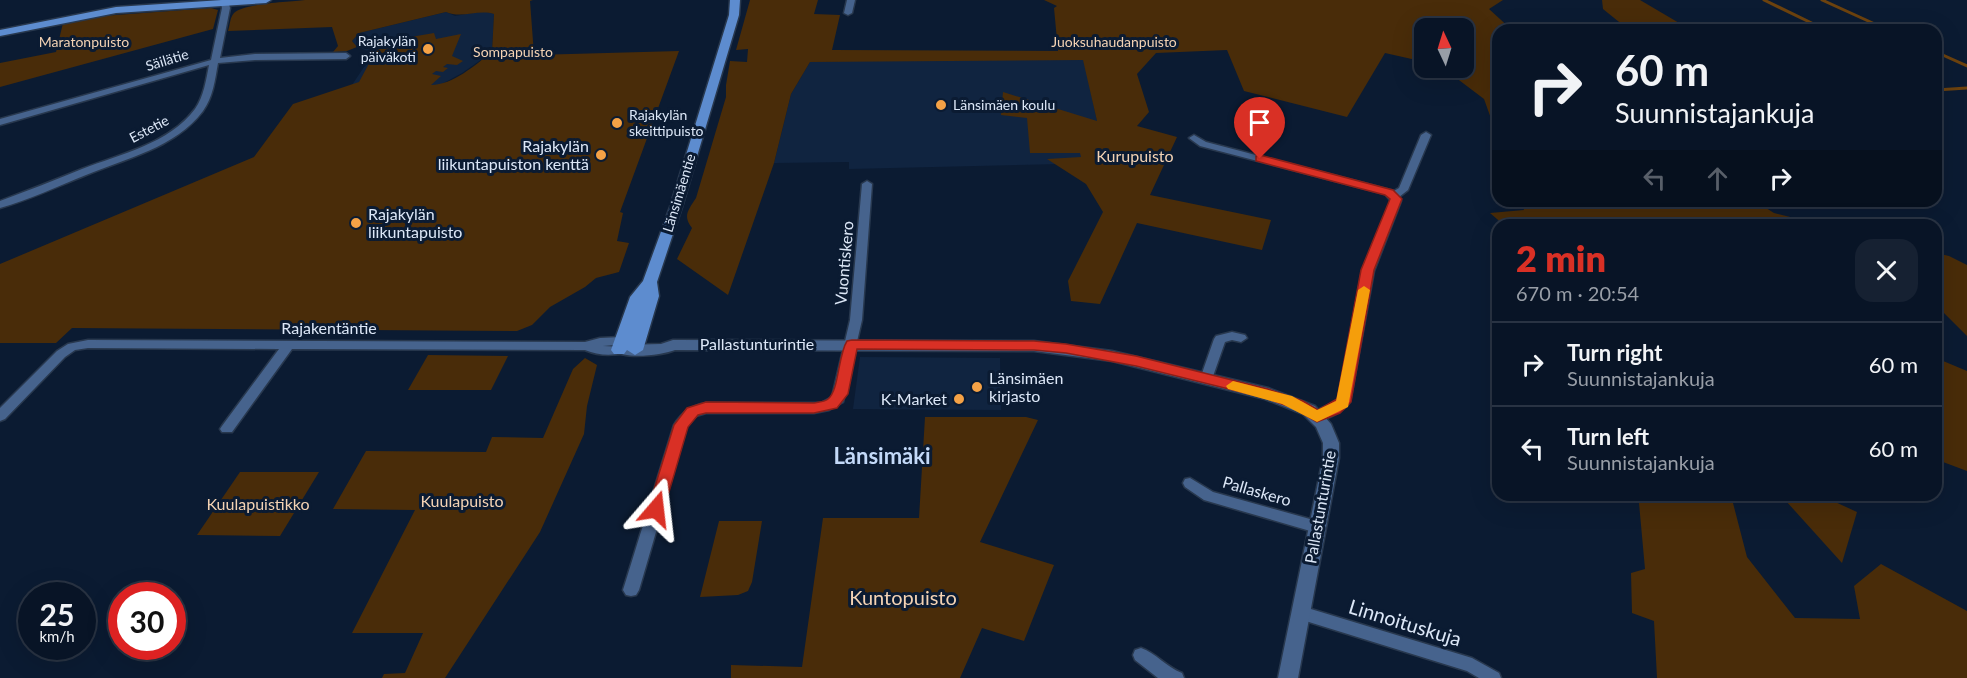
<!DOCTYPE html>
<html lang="en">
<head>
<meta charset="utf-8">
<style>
	body { margin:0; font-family:Lato,sans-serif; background:#162132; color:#f1f3f6; height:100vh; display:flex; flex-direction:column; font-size:22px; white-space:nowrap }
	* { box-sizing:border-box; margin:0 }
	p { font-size:20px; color:#989ea7 }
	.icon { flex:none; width:33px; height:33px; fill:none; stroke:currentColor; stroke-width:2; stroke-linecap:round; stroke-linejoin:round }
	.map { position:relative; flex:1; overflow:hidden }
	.drawer { position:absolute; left:1492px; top:219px; width:450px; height:282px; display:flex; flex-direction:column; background:#081426; border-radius:18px; box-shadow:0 6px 24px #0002,0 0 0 2px #293343 }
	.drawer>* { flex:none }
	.guide { position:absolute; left:1492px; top:24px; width:450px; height:183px; border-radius:18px; box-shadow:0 6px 24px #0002,0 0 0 2px #293343; background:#081426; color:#f1f3f6; overflow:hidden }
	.needle { width:39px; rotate:356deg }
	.controls { position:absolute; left:1414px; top:18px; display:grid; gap:12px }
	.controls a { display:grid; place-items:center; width:60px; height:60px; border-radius:12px; background:#081426; box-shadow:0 6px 24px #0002,0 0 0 2px #293343; font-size:30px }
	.speed { position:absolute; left:18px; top:582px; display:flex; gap:12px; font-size:30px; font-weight:700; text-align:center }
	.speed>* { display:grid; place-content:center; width:78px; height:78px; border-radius:50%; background:#081426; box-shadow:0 6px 24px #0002,0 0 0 2px #293343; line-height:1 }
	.speed small { font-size:15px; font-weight:400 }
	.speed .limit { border:9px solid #d22; background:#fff; color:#111 }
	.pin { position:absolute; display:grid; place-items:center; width:51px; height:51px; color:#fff; margin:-62px -26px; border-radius:50% 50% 50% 0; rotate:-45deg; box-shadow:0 0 6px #0007 }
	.pin .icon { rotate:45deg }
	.me { position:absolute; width:66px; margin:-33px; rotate:17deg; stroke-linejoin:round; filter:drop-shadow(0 0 4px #0008) }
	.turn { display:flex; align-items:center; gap:21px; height:126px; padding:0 24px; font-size:27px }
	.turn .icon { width:78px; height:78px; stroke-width:2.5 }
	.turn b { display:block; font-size:42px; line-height:51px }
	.lanes { display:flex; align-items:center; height:57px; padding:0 24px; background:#0003; justify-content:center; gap:30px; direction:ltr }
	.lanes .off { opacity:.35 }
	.round { display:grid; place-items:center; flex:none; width:63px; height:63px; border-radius:18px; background:#162132 }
	.overview { display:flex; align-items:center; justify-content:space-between; height:102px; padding:0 24px }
	h1 { font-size:36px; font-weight:800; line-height:45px; color:#d93025 }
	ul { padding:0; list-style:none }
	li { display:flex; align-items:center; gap:18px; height:84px; padding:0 24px; border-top:2px solid #293343 }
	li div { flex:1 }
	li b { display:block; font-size:22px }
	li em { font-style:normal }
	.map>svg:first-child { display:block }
	.built { fill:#102440 }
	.green { fill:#492c09 }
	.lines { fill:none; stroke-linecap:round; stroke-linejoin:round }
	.stream { stroke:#6c420e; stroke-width:3 }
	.minor-casing { stroke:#28384e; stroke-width:3 }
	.tertiary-casing { stroke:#28384e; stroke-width:3 }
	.secondary-casing { stroke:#28384e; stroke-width:3 }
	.minor { fill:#46638d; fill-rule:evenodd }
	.tertiary { fill:#46638d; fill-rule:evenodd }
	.secondary { fill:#5d8ccf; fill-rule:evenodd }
	.route { fill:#d93025; stroke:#8d1f18; stroke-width:1.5 }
	.slow { fill:#f59e0b }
	.poi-dot { fill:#f5a246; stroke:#0b1b32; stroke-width:2 }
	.labels { text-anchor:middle; stroke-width:6; stroke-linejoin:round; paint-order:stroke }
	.far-poi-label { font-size:14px; fill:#dce7f7; stroke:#0b1b32; text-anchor:start }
	.far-park-label { font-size:14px; fill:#f4d3b4; stroke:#0b1b32 }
	.far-street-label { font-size:14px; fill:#dce7f7; stroke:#0b1b32 }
	.poi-label { font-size:16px; fill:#dce7f7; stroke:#0b1b32; text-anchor:end }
	.park-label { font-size:16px; fill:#f4d3b4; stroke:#0b1b32 }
	.street-label { font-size:16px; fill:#dce7f7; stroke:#0b1b32 }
	.near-park-label { font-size:20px; fill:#f4d3b4; stroke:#0b1b32 }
	.near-street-label { font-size:20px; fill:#dce7f7; stroke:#0b1b32 }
	.district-label { font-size:22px; font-weight:bold; fill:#c3d9f8; stroke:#0b1b32 }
</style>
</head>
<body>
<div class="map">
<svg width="1967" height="678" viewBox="0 0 1967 678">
	<rect width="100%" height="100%" fill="#0b1b32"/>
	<!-- built -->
	<g class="built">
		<path d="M484,11L494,14L492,52L462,73L440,85H352L368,61L371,52L357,47L352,41L359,33L446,12L455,16Z"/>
		<path d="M915,59L1084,60L1106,163L849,169V162L774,163L791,94L810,62Z"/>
		<path d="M860,357L1000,358L1001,410L853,409Z"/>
	</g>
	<!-- green -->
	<g class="green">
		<path d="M305,0H533L530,1L534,55L679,51L620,212L623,213L617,241L629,243L619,272L596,278L585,287L550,307L532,325L517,331L72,328L56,343H0V264L254,157L293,104L359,82L372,58L370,44L434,33L436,39L461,34L452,56L463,61L457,65L447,64L443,67L448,68L443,72L436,71L432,74L441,76L431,85C453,85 475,65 492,52L494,14C478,9 462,19 446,12L359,33L352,41L357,47L347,51L333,52L338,46L332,27L228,31C230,25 230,17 234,13C244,3 290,2 305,0Z"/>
		<path d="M750,0H818L814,14L840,15L832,50L1058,51L1054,8L1057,6L1044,0H1503L1489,9L1512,30H1498V138L1484,99L1443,68H1464V28H1425V62L1385,53L1347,117L1244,91L1227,50L1156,53L1137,74L1149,112L1137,126L1177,137L1150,195L1271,220L1262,250L1137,223L1100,304L1071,301L1068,281L1103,212L1086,184L1047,159L1081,157L1080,153H1030L1027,118L1001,115L1003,92L1097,121L1083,60L810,62L791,94L774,163L728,295L677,259L692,228C682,216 689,209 696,198L726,97V85L730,61L747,62L748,49L736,50Z"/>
		<path d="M1602,0H1640L1691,30H1629L1603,9Z"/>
		<path d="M211,8L218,10L213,29L0,87V63L56,52L63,23L102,16Z"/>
		<path d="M1521,201H1755L1774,213L1823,225H1504L1490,213L1524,210Z"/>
		<path d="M1936,253L1949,256L1967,265V336L1937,306Z"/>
		<path d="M428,355L508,356L491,390H408Z"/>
		<path d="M585,358L597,365L587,406L584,434L540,532L445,678H382L384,674L405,673L423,633H352L415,510L333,509L366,451L486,452L492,437L543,438L573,369Z"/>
		<path d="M1936,358L1967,371V471L1943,462L1937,455Z"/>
		<path d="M925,417H1026L1038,420L980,542L1054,565L1024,641L982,628L960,678H731V665L802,667L823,518H919Z"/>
		<path d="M240,472H319L280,536L197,535Z"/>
		<path d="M1632,495H1726L1733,503L1747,557L1795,618L1860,619L1854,586L1881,564L1967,611V678H1657L1654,621L1632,613L1631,573L1645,569L1639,503Z"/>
		<path d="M1808,495H1820L1857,512L1842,563L1786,501Z"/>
		<path d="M719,521H762L752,582L748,591L738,595L700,597Z"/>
	</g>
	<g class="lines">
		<!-- stream -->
		<g class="stream">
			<path d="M1764,0L1826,30"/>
			<path d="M1822,0L1888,30"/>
			<path d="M1715,29L1797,27"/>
			<path d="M1936,52L1967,66"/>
			<path d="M1936,90L1967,88"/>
		</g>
		<!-- minor casing -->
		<g class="minor-casing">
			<g id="minor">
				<path d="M220,0H228L230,8L220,58L255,54L346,53L350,56L346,59L255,60L218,63C215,80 213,97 203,111C175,148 127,158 86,175C58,186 29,200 0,208V201C27,191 55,180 82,169C120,154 169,144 195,109C204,96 206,80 209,65L0,125V119L211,60L222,8Z"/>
				<path d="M847,0H855L852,13L848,15L844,13Z"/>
				<path d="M1426,132L1431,135L1408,190L1399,197L1401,201L1374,271L1350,402C1343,412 1325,422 1312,419L1311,416C1316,408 1330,406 1338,400L1362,271L1391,201L1385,194L1200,146L1189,138L1194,135L1206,142L1394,191L1399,188L1421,135Z"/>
				<path d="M867,181L872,184L862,320L843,402L829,410L814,413H706L696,416L687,426L639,590L636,595L631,596L626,595L623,590L674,425C682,412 691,406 706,403H821L832,397L850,320L862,184Z"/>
				<path d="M1232,332L1245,335L1247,338L1241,342L1232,340L1225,342L1212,379L1210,382H1202L1200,379L1214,339L1216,336Z"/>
				<path d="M622,337L626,338L628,341L626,344L603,346L623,347L625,350L623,353C610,356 597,355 585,350L292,349L232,432H222L220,429L222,426L279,349L88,348L75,350L65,357L5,419L0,421V408L57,351L68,344L88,340L585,342L600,338Z"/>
				<path d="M1190,478L1213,492L1317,521L1322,523L1324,527L1322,531L1317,533L1204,500L1185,487L1183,483L1185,479Z"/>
				<path d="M1301,606L1472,658L1499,673L1501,678H1479L1467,671L1296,618L1293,613L1296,608Z"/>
				<path d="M1141,648C1156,653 1166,667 1182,673L1184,678H1158L1135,660L1133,655L1135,650Z"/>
			</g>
		</g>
		<!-- tertiary casing -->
		<g class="tertiary-casing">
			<path id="tertiary" d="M673,340L1034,341L1112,351L1268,388L1315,406L1331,424L1339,443V458L1298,678H1278L1323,458V443L1316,427L1303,414L1265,399L1112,361L1034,351L675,350C663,355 623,360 615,350L623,345L661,344Z"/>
		</g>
		<!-- secondary casing -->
		<g class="secondary-casing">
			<g id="secondary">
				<path d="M222,0H271L266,3L116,13L0,36V30L116,7Z"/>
				<path d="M730,0H740L739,15L682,207L657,282L659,296L643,350L635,355L627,350L644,298L627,350L624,354H614L611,350L630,297L643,281L670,207L729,15Z"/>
			</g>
		</g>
		<!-- minor -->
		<use href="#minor" class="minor"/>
		<!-- tertiary -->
		<use href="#tertiary" class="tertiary"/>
		<!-- secondary -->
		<use href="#secondary" class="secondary"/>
	</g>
	<!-- route -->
	<path class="route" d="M1260,155L1393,190L1402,199L1374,270L1351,402L1340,413L1317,422L1293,408L1265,398L1136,366L1066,353L1034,350L857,349L848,394L837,408L814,413H706L698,415L688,427L664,509L662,513L656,515L650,513L648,509L674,425L687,408L706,402L814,403C818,402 825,402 828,399C839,391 838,355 847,341L852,340L1034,341L1066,344L1136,356L1268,389L1303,401L1318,410L1337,399L1361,270L1390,199L1385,195L1256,161V156Z"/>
	<!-- slow -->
	<path class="slow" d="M1364,286L1370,290L1348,407L1317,422L1282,404L1228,389L1226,386L1233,381L1292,396L1317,410L1336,401L1358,290Z"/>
	<!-- markers -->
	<g class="poi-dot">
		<circle cx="428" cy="49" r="6"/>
		<circle cx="941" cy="105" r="6"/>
		<circle cx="617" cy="123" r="6"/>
		<circle cx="601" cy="155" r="6"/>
		<circle cx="356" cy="223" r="6"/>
		<circle cx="977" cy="387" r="6"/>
		<circle cx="959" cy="399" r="6"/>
	</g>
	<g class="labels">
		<!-- far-poi labels -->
		<g class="far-poi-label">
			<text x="416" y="46" text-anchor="end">Rajakylän<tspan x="416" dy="16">päiväkoti</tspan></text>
			<text x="953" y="110">Länsimäen koulu</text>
			<text x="629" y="120">Rajakylän<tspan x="629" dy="16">skeittipuisto</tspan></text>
		</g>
		<!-- far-park labels -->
		<g class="far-park-label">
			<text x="84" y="47">Maratonpuisto</text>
			<text x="1114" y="47">Juoksuhaudanpuisto</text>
			<text x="513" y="57">Sompapuisto</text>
		</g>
		<!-- far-street labels -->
		<g class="far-street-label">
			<text transform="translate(167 60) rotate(-17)" y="5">Säilätie</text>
			<text transform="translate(149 129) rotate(-28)" y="5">Estetie</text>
			<text transform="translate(679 193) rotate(-73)" y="5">Länsimäentie</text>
		</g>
		<!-- poi labels -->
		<g class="poi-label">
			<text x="589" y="152">Rajakylän<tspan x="589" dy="18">liikuntapuiston kenttä</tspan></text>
			<text x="368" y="220" text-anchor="start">Rajakylän<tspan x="368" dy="18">liikuntapuisto</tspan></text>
			<text x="989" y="384" text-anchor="start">Länsimäen<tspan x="989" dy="18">kirjasto</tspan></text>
			<text x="947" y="405">K-Market</text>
		</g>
		<!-- park labels -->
		<g class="park-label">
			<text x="1135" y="162">Kurupuisto</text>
			<text x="462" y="507">Kuulapuisto</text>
			<text x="258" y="510">Kuulapuistikko</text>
		</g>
		<!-- street labels -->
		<g class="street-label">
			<text transform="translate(844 263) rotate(-85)" y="6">Vuontiskero</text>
			<text x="329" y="334">Rajakentäntie</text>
			<text x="757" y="350">Pallastunturintie</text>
			<text transform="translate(1257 491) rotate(16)" y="6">Pallaskero</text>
			<text transform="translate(1320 507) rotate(-80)" y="6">Pallastunturintie</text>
		</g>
		<!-- near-park labels -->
		<g class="near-park-label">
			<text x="903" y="605">Kuntopuisto</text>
		</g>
		<!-- near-street labels -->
		<g class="near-street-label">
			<text transform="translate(1405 623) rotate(17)" y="7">Linnoituskuja</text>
		</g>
		<!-- district labels -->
		<g class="district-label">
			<text x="882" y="464">Länsimäki</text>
		</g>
	</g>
</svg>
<div class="controls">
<a><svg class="needle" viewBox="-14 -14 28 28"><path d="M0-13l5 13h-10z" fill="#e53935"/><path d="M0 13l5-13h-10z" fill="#989ea7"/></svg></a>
</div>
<div class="speed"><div>25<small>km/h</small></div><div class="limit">30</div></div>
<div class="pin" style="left:1260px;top:159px;background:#d93025"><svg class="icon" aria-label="arrive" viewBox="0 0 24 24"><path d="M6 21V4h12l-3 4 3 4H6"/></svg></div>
<svg class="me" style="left:656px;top:509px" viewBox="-20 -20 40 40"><path d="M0-17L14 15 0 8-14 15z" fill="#d93025" stroke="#fff" stroke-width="4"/></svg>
<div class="guide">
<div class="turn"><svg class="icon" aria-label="right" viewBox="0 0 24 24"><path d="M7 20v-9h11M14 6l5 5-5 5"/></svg><div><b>60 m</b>Suunnistajankuja</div></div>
<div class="lanes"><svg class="icon off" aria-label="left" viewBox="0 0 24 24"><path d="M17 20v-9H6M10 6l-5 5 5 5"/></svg><svg class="icon off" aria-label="ahead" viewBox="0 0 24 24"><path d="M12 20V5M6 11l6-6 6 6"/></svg><svg class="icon" aria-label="right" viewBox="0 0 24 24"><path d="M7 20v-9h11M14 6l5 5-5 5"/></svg></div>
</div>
<section class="drawer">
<div class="overview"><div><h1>2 min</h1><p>670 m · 20:54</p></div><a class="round"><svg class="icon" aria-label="close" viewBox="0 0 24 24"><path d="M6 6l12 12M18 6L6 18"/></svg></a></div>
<ul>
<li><svg class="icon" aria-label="right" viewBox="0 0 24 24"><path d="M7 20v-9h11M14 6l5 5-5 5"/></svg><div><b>Turn right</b><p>Suunnistajankuja</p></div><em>60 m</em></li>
<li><svg class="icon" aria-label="left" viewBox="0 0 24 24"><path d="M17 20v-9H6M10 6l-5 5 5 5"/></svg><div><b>Turn left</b><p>Suunnistajankuja</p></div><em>60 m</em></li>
</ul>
</section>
</div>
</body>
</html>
